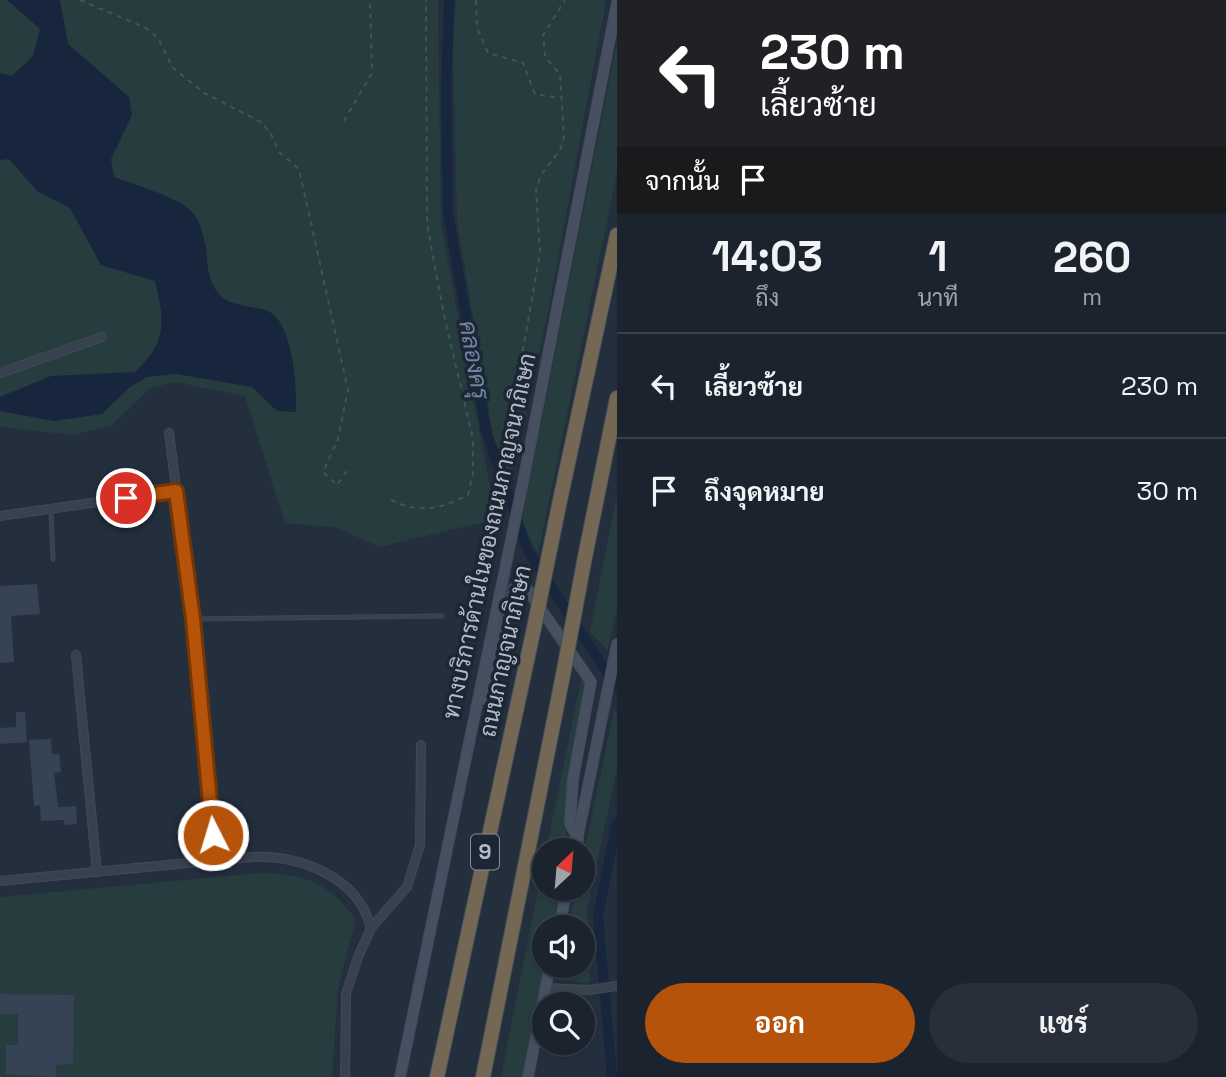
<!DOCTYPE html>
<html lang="th">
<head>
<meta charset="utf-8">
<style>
	body { margin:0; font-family:"Space Grotesk",Sarabun,sans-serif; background:#282f3a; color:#f1f3f6; height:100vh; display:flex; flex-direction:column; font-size:26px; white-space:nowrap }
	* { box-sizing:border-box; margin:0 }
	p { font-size:23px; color:#a0a4aa }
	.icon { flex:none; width:38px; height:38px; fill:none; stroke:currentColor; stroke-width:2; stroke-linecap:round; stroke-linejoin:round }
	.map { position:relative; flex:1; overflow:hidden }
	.sheet { display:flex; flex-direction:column; background:#1b232e; width:609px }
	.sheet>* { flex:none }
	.banner { background:#202124; color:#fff; overflow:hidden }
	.needle { width:46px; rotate:26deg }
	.buttons { position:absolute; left:532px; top:838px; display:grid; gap:14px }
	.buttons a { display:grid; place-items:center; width:63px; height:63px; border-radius:50%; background:#1b232e; box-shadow:0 2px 5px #0004,0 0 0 2px #39404a; font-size:35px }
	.pin { position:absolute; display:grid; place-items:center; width:60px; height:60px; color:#fff; margin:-30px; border:4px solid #fff; border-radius:50%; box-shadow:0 2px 7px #0007 }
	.me { position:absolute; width:77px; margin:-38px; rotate:355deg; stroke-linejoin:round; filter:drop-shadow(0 0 5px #0008) }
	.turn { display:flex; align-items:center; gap:24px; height:147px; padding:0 28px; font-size:32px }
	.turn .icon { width:91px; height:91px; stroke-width:2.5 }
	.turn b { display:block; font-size:49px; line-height:60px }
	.then { display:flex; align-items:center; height:66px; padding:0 28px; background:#0003; gap:14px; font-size:26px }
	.eta { display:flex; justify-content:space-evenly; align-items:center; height:119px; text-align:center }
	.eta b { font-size:42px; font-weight:700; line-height:49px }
	.primary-button { display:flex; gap:14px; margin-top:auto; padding:14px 28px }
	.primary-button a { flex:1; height:80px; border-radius:42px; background:#b45309; color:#fff; font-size:28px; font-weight:700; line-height:80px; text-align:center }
	.primary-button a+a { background:#282f3a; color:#f1f3f6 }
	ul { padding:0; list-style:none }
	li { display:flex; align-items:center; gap:21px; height:105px; padding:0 28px; border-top:2px solid #39404a }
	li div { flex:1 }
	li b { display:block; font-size:26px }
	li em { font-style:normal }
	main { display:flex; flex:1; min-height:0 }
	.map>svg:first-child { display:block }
	.green { fill:#263c3f }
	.water { fill:#17263c }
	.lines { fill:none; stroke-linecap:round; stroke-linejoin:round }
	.canal { stroke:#17263c; stroke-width:10 }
	.building { fill:#364354 }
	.lane-casing { stroke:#414a57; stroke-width:5 }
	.street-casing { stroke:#414a57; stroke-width:10 }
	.secondary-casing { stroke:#414a57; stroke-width:12 }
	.highway-casing { stroke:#434c59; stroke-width:16 }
	.path { stroke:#3f5557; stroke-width:2; stroke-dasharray:5 5; stroke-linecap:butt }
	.lane { stroke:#38414e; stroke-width:3.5 }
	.street { stroke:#38414e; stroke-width:8 }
	.secondary { stroke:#465061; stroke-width:10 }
	.highway { stroke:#746855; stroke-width:14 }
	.highway-bridge-casing { stroke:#434c59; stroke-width:16; stroke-linecap:butt }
	.highway-bridge { stroke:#746855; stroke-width:14 }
	.route-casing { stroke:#753606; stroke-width:18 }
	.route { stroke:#b45309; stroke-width:12 }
	.labels { text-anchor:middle; stroke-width:7; stroke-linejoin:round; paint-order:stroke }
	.shield { fill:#1d2633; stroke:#878f9c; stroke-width:2 }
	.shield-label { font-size:21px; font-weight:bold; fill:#b4bcc9 }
	.street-label { font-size:23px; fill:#b4bcc9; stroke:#1d2633 }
	.water-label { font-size:24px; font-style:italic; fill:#6d86a8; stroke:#1d2633 }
</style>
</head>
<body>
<main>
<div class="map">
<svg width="617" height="1077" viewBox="0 0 617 1077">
	<rect width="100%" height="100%" fill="#242f3e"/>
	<!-- green -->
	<g class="green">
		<path d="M0,0H438L441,225L496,519L380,547L335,527L285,523L245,396L175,382L150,388L111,426L73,435L0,427Z"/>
		<path d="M456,0H606L548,312L510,485L493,435L457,222L453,47Z"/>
		<path d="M617,41V173L538,554L521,524Z"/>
		<path d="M617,494V608L608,650L590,632Z"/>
		<path d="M582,677L587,680L571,758L565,850H546Z"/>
		<path d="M614,710L617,713V769L587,909L590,983L559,980L561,966H583V928L568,927L576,889H583V858Z"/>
		<path d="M544,859V889H560L553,927L544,928L545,966L523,1077H501Z"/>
		<path d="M261,873C308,875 327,882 356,919L338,988L332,1077H0V897Z"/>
	</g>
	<!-- water -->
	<path class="water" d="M7,0H60L68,44L129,97L132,115L111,159L114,177C134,185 185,198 196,217C201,225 204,239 206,248C208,265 207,279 218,293C230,308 253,305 268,311C293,322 297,388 296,412L277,411L252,387L176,374L147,377L130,387L102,414L54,421L0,411V397L51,376L135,372C167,343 165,321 155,281L101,265L70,208L38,192L9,159L0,160V73L12,76L33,56L40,29Z"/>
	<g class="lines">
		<!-- canal -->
		<g class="canal">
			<path d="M449,0L446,93L448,213L486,431L528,551L617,688"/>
			<path d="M612,1077L598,916L617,822"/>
		</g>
	</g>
	<!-- building -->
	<g class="building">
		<path d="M37,584L40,614L11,616L14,662L0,663V586Z"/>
		<path d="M16,712H25L27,742L0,744V728L16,727Z"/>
		<path d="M51,739L52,754H59L61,772L54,773L58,807L76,806L77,824L64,825V820L41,821L40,805L34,806L29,740Z"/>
		<path d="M0,994L74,995L73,1064L56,1065V1077L6,1074V1045H18V1014H0Z"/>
	</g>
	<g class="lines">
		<!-- lane casing -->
		<g class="lane-casing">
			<g id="lane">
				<path d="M51,511L53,559"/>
				<path d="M193,619L442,616"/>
			</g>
		</g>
		<!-- street casing -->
		<g class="street-casing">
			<g id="street">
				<path d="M0,373L102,337"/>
				<path d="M169,433L193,619L216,862"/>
				<path d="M0,516L176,491"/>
				<path d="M76,655L97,872"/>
				<path d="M0,881L251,857C299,855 358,876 371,928"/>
				<path d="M546,988L589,990L617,986"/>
				<path d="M345,1077L346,994L358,957L371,928L407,887L420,845L421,745"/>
			</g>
		</g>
		<!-- secondary casing -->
		<g class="secondary-casing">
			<g id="secondary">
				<path d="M483,699L493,673L514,588L521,586L527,589L591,682L573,779L570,823L578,840"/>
				<path d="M575,850L617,644"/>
				<path d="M559,928L567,889"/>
				<path d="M400,1077L523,482L617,3"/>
				<path d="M528,1077L550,966"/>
			</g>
		</g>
		<!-- highway casing -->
		<g class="highway-casing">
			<g id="highway">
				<path d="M559,505L617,235"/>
				<path d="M584,562L617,398"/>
				<path d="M437,1077L534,628"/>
				<path d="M483,1077L563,675"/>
			</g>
		</g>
		<!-- path -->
		<g class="path">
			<path d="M80,0L146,28L158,38L172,67L204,93L261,122L271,134L279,152L299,169L348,390L338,439L323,472L337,485L347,471"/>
			<path d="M476,0L477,28L488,53L523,63L535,94L559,98"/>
			<path d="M344,121L372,73L370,0"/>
			<path d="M521,361L540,253L536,190L541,175L560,150L564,137L560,74L545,57L543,35L565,0"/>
			<path d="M391,500C419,514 440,509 468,495L473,473V439L444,315L427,224L426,0"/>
		</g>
		<!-- lane -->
		<use href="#lane" class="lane"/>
		<!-- street -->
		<use href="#street" class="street"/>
		<!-- secondary -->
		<use href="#secondary" class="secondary"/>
		<!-- highway -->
		<use href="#highway" class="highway"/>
		<!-- highway-bridge casing -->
		<g class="highway-bridge-casing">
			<g id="highway-bridge">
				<path d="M534,628L559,505"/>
				<path d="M563,675L584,562"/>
			</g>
		</g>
		<!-- highway-bridge -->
		<use href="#highway-bridge" class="highway-bridge"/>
	</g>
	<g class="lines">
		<!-- route casing -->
		<g class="route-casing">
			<path id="route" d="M126,498L176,491L193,619L213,835"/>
		</g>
		<!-- route -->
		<use href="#route" class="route"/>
	</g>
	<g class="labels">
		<!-- shield labels -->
		<rect class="shield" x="471" y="834.5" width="28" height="35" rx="5"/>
		<g class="shield-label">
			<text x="485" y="859">9</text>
		</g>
		<!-- street labels -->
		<g class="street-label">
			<text transform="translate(489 536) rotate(-78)" y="8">ทางบริการด้านในของถนนกาญจนาภิเษก</text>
			<text transform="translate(505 651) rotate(-78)" y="8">ถนนกาญจนาภิเษก</text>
		</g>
		<!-- water labels -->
		<g class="water-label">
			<text transform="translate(474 360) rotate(80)" y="8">คลองครุ</text>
		</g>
	</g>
</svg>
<div class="buttons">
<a><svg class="needle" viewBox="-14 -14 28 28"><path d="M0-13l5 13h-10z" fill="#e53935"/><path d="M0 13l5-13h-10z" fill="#a0a4aa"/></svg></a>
<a><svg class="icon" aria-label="sound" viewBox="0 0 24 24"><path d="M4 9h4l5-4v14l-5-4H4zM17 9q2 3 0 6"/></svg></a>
<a><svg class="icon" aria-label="search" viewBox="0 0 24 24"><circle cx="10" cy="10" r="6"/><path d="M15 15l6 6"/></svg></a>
</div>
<div class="pin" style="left:126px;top:498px;background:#d93025"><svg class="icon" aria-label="arrive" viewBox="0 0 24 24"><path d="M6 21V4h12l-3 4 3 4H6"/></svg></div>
<svg class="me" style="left:213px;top:835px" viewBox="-20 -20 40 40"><circle r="17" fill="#b45309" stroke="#fff" stroke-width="3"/><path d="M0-11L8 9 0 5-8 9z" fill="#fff"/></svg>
</div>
<section class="sheet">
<div class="banner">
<div class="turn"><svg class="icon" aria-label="left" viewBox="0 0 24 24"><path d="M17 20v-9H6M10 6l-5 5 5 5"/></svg><div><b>230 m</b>เลี้ยวซ้าย</div></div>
<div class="then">จากนั้น<svg class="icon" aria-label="arrive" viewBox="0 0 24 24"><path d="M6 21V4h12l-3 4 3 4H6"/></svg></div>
</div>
<div class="eta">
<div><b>14:03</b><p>ถึง</p></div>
<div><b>1</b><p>นาที</p></div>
<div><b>260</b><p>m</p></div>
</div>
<ul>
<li><svg class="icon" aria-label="left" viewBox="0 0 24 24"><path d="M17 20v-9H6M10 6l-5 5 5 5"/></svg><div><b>เลี้ยวซ้าย</b></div><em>230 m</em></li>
<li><svg class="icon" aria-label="arrive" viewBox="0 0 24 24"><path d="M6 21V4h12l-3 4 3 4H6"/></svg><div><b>ถึงจุดหมาย</b></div><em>30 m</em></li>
</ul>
<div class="primary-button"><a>ออก</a><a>แชร์</a></div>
</section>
</main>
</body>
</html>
